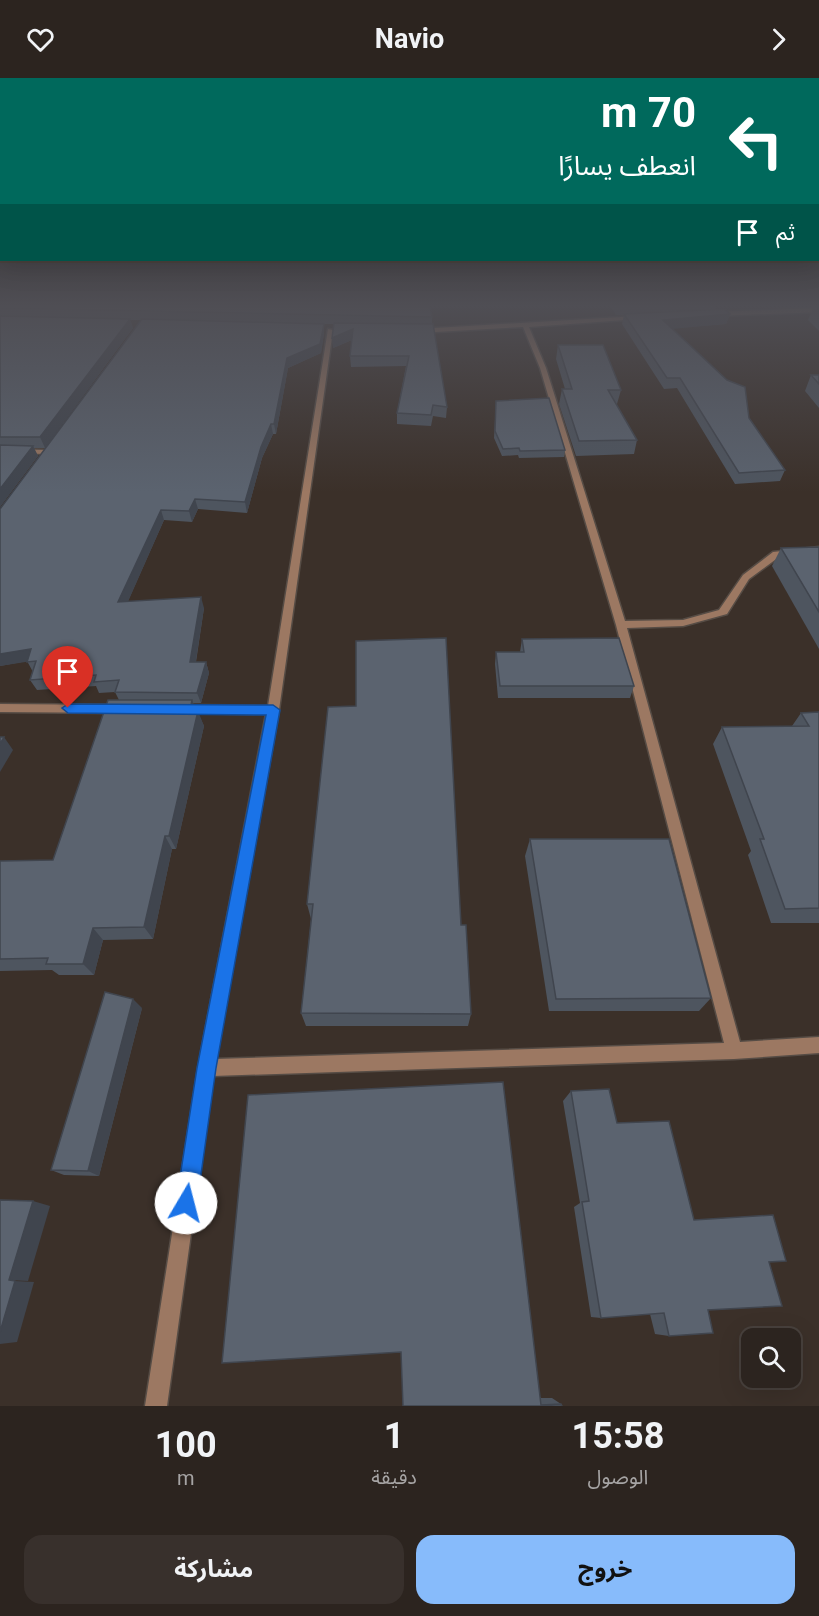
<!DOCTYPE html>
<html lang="ar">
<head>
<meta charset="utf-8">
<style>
	body { margin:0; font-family:Roboto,"Noto Sans Arabic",sans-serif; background:#38302c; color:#f1f3f6; direction:rtl; height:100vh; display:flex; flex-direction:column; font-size:22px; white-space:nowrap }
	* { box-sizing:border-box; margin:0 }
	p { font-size:20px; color:#a6a4a4 }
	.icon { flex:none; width:33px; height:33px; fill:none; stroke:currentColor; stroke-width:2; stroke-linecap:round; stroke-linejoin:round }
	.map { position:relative; height:1328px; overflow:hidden; direction:ltr }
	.drawer { display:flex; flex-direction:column; background:#2c241f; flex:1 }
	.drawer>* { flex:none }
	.guide { position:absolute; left:0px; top:0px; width:819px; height:183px; box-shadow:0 6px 24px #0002,0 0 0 2px #48413d; direction:rtl; background:#00695c; color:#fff; overflow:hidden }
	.buttons { position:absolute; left:741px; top:1250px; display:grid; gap:12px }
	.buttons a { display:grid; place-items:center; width:60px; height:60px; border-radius:12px; background:#2c241f; box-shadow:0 6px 24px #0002,0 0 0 2px #48413d; font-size:30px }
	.pin { position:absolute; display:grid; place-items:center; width:51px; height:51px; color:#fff; margin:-62px -26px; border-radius:50% 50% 50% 0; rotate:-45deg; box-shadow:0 0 6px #0007 }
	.pin .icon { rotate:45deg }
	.me { position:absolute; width:66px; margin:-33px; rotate:8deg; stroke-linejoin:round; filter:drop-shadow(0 0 4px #0008) }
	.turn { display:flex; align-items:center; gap:21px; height:126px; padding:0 24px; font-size:27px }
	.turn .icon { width:78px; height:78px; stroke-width:2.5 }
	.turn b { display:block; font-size:42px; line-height:51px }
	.then { display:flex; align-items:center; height:57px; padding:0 24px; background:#0003; gap:12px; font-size:22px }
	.eta { display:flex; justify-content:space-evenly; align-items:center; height:102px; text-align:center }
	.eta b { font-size:36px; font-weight:700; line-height:42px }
	.cta { display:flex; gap:12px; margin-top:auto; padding:12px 24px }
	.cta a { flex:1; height:69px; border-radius:18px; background:#87bbfb; color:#111; font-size:24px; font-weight:700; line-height:69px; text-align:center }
	.cta a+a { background:#38302c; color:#f1f3f6 }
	header { display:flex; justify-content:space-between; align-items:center; height:78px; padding:0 24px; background:#2c241f; font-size:27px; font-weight:700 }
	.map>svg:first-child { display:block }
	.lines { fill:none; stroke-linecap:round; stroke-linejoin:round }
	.minor-casing { stroke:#564c45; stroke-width:3 }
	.minor { fill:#9c7862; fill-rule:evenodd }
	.wall { fill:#4e555f }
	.shaded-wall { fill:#40454e }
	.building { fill:#5b636f; stroke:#40454e; stroke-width:1.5 }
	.route { fill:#1a73e8; stroke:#114b97; stroke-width:1.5 }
</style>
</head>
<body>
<header><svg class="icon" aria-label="forward" viewBox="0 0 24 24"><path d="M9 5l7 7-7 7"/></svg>Navio<svg class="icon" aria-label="heart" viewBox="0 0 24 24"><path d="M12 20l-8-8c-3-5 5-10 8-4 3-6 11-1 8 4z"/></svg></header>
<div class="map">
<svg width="819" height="1328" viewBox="0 0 819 1328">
	<rect width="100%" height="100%" fill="#3b3029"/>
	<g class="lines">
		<!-- minor casing -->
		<g class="minor-casing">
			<g id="minor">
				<path d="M819,230V234L714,238L711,236L714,234Z"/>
				<path d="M637,238L639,241L529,249L546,290L625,543L683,542L719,532L743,497L773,474L819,469V475L779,479L749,501L727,536L683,548L627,550L740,964L819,959V975L734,981L213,998L167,1328H145L198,990L266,636L181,635L175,631L181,627L268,628L328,251L333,252L279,632L216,981L724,965L616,547L540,290L523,249L418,255L415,253L418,251Z"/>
				<path d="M0,371L49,372L53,374L49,376L0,375Z"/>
				<path d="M0,626L122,627L128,631L122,635L0,634Z"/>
			</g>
		</g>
		<!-- minor -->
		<use href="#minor" class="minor"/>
	</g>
	<!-- wall -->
	<g class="wall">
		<path d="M0,228L432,239V246L447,329L446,340L433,338L431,348L397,346V335L406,288L351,289L350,278L352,262L333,270L334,246H322H324V255L321,275L288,290L276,356H273L262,380L247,435L198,431L192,444L164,442L128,523L204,530L196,584H206L209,595L201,625H193L204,648L176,771H172L153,861L103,862L94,897H59L52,892L0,893V783L53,782L119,622L115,614L99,615L96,608L37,612L30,602L33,594L27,583L0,588V431L141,242H130L133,250L45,370H34L38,378L0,429Z"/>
		<path d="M610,228H716L715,232L730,236L726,246L672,250L749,340L785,392L780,403L735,406L677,310L664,311L622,246L624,237H616Z"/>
		<path d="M814,228H819V253L808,242Z"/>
		<path d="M558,267L621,312L617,326H616L637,362L634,376L576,378L559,326L562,311H565L556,281Z"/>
		<path d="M811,297H819V330L805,313Z"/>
		<path d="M496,323L565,372L564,379L519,380L518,377L502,378L494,360Z"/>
		<path d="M819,469V571L772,488L781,470Z"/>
		<path d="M522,561L634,608L630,620H498L495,586L496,574H520Z"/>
		<path d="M328,629L461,847L471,936L468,948H306L301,935L311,841L307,826Z"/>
		<path d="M819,634V845H771L748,777L751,773L713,666L722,649L792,648L801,635Z"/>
		<path d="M530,761L711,920L699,933H549L525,778Z"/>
		<path d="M142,930L99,1098L64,1097L51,1092Z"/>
		<path d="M571,1013L617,1045L694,1142L786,1183L770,1184L708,1232L669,1258L655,1256L650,1236L601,1240L591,1239L574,1129L580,1125L563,1023Z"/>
		<path d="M248,1017L541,1320H552L561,1326L562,1328H403L401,1274Z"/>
	</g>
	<!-- shaded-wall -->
	<g class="shaded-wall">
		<path d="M730,236L726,246L660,252L663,242Z"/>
		<path d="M130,241L133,250L45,370L40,359Z"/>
		<path d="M324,246V255L321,275L288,290L276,356L274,346L287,280Z"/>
		<path d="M353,251L354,261L333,270L332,260Z"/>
		<path d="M271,346L273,356L262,380L247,435L245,424L261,369Z"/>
		<path d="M33,368L38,378L0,429V411Z"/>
		<path d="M195,421L198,431L192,444L189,433Z"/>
		<path d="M161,432L164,442L123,535L118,524Z"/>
		<path d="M201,519L204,530L194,595L190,584Z"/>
		<path d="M31,571L38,582L0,588V576Z"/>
		<path d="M206,584L209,595L201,625L197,615Z"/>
		<path d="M192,622L197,636L198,633L204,648L176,771L169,758L190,633Z"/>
		<path d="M4,659L13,672L0,694V666Z"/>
		<path d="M165,758L172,771L153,861L144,849Z"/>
		<path d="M93,850L103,862L94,897L83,886Z"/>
		<path d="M133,921L142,930L99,1098L88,1093Z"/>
		<path d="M33,1123L50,1128L28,1203L9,1202Z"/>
		<path d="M15,1203L34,1204L17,1264L0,1266V1254Z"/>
	</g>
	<!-- building -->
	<g class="building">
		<path d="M0,228H430L432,239L0,230Z"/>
		<path d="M725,231L730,236L663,242L727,302L745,309L749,340L785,392L739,395L680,300H667L624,236Z"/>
		<path d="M0,238L130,241L40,359H0Z"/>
		<path d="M142,241L324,246L320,266L287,280L274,346H271L261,369L245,424L195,421L189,433L161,432L118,524L201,519L190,584H206L197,615L115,614L119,602L94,604L96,597L30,602L36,583L27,584L31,571L0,576V431Z"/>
		<path d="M334,245L433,246L447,329L433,327L431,337L397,335L409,278H350L353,251L332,260Z"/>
		<path d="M558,267H603L621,312H608L637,362L579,363L562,311H572Z"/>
		<path d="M811,297H819V306Z"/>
		<path d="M549,320L565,372L520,373L519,370L503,371L495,353L496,323Z"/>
		<path d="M0,367L33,368L0,411Z"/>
		<path d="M819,469V534L781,470Z"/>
		<path d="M446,560L461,847H466L471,936L301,935L313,826H307L328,629L356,628V563Z"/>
		<path d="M619,560L634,608H500L496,574H524L522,561Z"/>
		<path d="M108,622H192L190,633H198L169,758H165L144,849L93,850L83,886H46L48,880L0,881V783L53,782Z"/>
		<path d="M819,634V830L785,831L760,761H764L722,649L809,648L801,635Z"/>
		<path d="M0,659H4L0,666Z"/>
		<path d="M530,761H669L711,920L556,921Z"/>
		<path d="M105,914L133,921L88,1093L51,1092Z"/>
		<path d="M503,1004L541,1327L561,1326L562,1328H403L401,1274L222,1285L248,1017Z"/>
		<path d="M609,1011L617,1045L669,1043L694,1142L773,1137L786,1183L769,1184L782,1228L708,1232L713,1255L669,1258L664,1235L601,1240L582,1124L589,1123L571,1013Z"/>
		<path d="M0,1122L33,1123L9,1202L15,1203L0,1254Z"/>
	</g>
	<!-- sky -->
	<linearGradient id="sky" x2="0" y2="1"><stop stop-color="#201a17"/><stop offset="0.55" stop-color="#4f4e54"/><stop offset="1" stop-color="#4f4e54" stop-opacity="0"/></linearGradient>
	<rect width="819" height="414" fill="url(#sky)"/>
	<!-- route -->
	<path class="route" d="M68,626L273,627L280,632L216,990L197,1125L194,1132L186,1136L179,1132L176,1125L197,990L266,637L68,635L62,630Z"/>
</svg>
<div class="buttons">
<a><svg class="icon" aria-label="search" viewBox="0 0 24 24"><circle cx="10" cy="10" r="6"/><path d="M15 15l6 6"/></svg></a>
</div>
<div class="pin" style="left:68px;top:630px;background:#d93025"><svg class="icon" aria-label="arrive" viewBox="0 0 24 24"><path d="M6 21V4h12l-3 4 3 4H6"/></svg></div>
<svg class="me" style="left:186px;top:1125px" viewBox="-20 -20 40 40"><circle r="19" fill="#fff"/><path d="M0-13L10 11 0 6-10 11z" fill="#1a73e8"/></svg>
<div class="guide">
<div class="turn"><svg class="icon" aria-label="left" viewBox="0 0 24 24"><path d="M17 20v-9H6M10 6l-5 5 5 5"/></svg><div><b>70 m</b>انعطف يسارًا</div></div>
<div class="then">ثم<svg class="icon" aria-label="arrive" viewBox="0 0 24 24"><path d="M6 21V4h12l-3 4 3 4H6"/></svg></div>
</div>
</div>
<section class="drawer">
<div class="eta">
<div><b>15:58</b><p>الوصول</p></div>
<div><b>1</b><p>دقيقة</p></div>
<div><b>100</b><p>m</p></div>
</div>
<div class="cta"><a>خروج</a><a>مشاركة</a></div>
</section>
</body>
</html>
